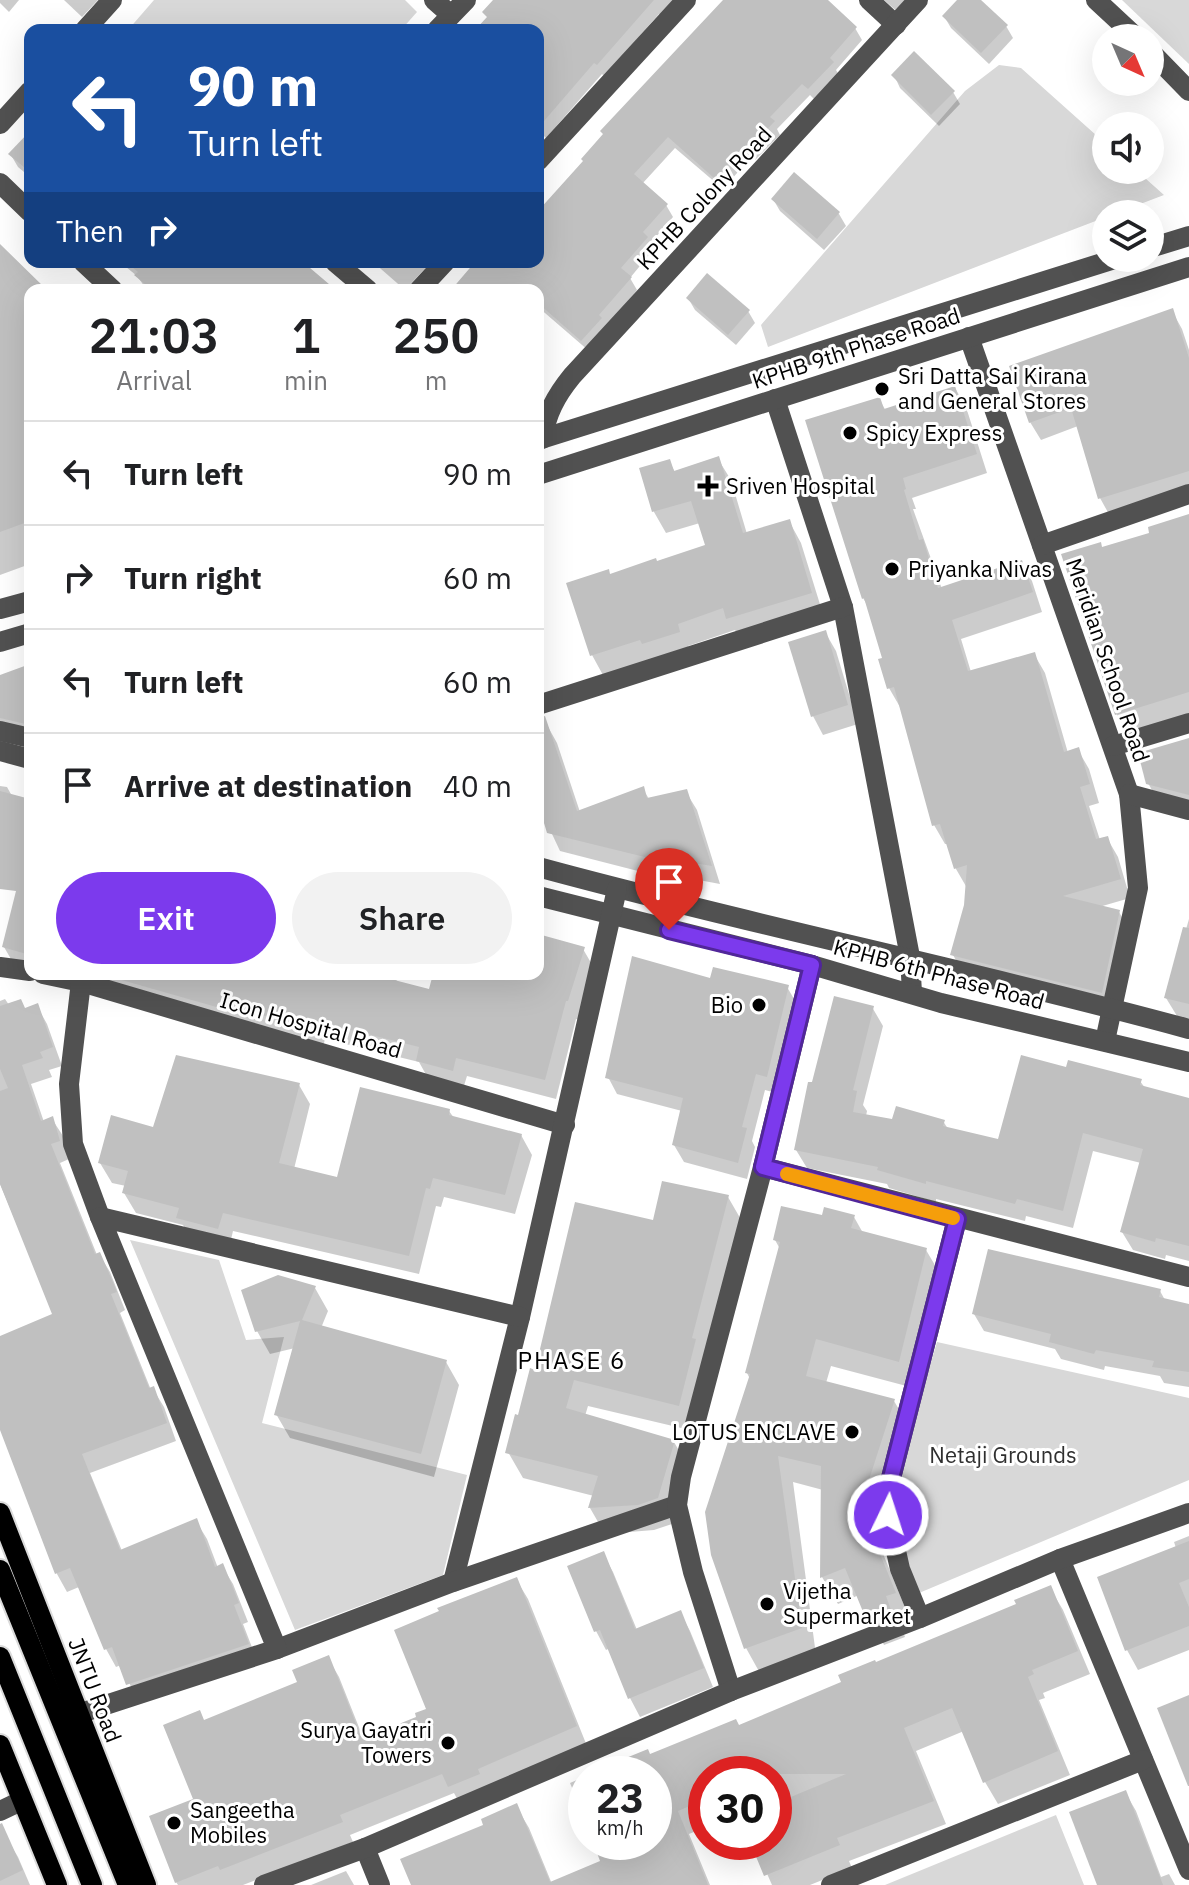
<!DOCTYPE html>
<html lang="en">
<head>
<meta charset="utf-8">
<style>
	body { margin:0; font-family:"IBM Plex Sans",sans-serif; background:#f2f2f2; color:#202124; height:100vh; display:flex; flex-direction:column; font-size:30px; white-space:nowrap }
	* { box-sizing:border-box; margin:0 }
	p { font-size:26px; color:#757577 }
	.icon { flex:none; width:44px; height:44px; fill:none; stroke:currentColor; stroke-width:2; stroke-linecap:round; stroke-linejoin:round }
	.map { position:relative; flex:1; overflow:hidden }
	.details { position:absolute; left:24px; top:284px; width:520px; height:696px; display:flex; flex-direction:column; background:#fff; border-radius:16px; box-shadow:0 8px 32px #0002 }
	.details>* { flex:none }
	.guide { position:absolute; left:24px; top:24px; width:520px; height:244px; border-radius:16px; box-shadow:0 8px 32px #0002; background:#1a4fa0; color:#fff; overflow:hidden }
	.needle { width:52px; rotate:136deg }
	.fabs { position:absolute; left:1092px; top:24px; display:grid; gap:16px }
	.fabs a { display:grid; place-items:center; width:72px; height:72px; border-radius:50%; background:#fff; box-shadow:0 8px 32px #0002; font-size:40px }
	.speed { position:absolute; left:568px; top:1756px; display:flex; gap:16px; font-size:40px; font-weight:700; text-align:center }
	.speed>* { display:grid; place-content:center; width:104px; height:104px; border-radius:50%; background:#fff; box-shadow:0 8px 32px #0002; line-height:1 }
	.speed small { font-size:20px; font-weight:400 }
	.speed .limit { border:12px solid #d22; background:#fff; color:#111 }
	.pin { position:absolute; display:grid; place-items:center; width:68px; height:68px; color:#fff; margin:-82px -34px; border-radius:50% 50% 50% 0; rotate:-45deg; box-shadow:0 0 8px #0007 }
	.pin .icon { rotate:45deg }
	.me { position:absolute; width:88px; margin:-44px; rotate:4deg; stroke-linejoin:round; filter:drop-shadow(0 0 6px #0008) }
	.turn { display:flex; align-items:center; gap:28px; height:168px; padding:0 32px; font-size:36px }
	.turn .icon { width:104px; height:104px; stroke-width:2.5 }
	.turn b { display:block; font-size:56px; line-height:68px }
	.then { display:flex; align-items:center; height:76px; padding:0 32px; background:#0003; gap:16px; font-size:30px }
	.eta { display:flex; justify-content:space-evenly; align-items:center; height:136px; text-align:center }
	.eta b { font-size:48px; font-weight:600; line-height:56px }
	.button { display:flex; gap:16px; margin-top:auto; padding:16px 32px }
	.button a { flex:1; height:92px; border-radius:48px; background:#7c3aed; color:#fff; font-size:32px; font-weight:600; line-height:92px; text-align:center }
	.button a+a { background:#f2f2f2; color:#202124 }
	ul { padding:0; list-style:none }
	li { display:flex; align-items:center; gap:24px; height:104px; padding:0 32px; border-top:2px solid #e0e0e0 }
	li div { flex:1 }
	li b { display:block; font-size:30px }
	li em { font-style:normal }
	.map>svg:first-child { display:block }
	.green { fill:#d8d8d8 }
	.shadow { fill:#0003 }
	.building { fill:#c0c0c0 }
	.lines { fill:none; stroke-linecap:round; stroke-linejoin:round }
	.major-casing { stroke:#dbdbdb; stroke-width:24 }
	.minor { stroke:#515151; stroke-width:20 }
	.major { stroke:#000; stroke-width:20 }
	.route-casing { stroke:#51269a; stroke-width:20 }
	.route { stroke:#7c3aed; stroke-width:14 }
	.slow { stroke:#f59e0b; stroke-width:14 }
	.poi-dot { fill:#000; stroke:#fff; stroke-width:3 }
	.labels { text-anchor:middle; stroke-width:6; stroke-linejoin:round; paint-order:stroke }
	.street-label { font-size:22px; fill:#000; stroke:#fff }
	.poi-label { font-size:22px; fill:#000; stroke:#fff; text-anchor:start }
	.park-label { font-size:22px; fill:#2f2f2f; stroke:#fff }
	.neighbourhood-label { font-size:24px; letter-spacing:2px; fill:#000; stroke:#fff }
</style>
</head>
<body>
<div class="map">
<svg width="1189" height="1885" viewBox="0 0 1189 1885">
	<rect width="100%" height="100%" fill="#fff"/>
	<!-- green -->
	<g class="green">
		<path d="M154,0H405L417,12L401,30H128Z"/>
		<path d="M1122,0H1189V64Z"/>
		<path d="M999,65L1021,68L1106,144V170H1136L1164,195L1114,214H1106V217L768,347L761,325L965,91Z"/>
		<path d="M130,1240L219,1260L246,1340L284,1337L262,1423L467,1475L443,1575L295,1630Z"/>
		<path d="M937,1342L1189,1398V1480L919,1593L908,1566L897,1492L910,1433Z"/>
		<path d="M1056,1815L1084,1885H885Z"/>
	</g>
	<!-- shadow -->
	<g class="shadow">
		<path d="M0,0H19L9,12L0,3Z"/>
		<path d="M64,0H98L82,17Z"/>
		<path d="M496,0H674L661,16L659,14L604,76L602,74L546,138L543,135L538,141V30H477L488,18Z"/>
		<path d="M726,0H825L855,28L862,40L836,70L839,75L815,100L810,95L777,129L780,135L755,160L752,156L723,189L675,148L642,184L666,205L673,217L650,244L653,250L630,278L637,290L589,351L538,307V290H460L477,262H538V214Z"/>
		<path d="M884,0H912L900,14Z"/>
		<path d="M959,0H978L1006,26L1013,38L989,64L951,28L944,16Z"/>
		<path d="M894,75L953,92L960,104L939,126L900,88Z"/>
		<path d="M30,133V177L18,167L11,155Z"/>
		<path d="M795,175L839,214L846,226L824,250L780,211L773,199Z"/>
		<path d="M0,247L44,290H30V564L0,575Z"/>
		<path d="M120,262H299L335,290H147L137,276Z"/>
		<path d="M373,262H431L405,290Z"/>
		<path d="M688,298L748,311L755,323L736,345L695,310Z"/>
		<path d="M1172,311L1182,329L1189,350V491L1110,516L1100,498L1078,426L1041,440L1030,422Z"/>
		<path d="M955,388L966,407L987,473L912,498L916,509H913L942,589L1021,562L1032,581L1042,612L961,639L971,672L1034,654L1045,673L1068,753L1078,750L1089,769L1099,803L1089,806L1100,840L1107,838L1118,857L1130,898L1099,907L1119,912L1130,931L1113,1011L964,974L953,955L966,906L967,888L956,869L948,844H945L934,825L900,707L889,688L885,660L869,608L863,598L879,399L886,411Z"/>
		<path d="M718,459L731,480L747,534L789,521L801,543L823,614L740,639L735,630L688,646L691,653L604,677L592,655L610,576L707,546L700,523L666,533L654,512L641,469L669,461L675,472Z"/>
		<path d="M1189,515V717L1130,736L1117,715L1063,556L1102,549L1152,534Z"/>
		<path d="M825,632L836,651L858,724L823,735L813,716Z"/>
		<path d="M30,666V740L0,742V677Z"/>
		<path d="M547,725L557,743L580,812L643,789L649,799L686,792L697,810L720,884L672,875L673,880L560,851L545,819H542L538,813V728Z"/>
		<path d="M1189,740V813L1161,806L1148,783Z"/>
		<path d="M0,786L7,787L12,796L30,801V970L15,966L4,947L21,880L0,875Z"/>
		<path d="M1189,919V1020L1177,1016L1166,998Z"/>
		<path d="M538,936L583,949L594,968L579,1020L576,1019L556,1099L467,1076L463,1089L429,1080L419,1062L325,1039L323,1047L45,974H398L396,983L430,991L435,974H538Z"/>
		<path d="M711,980L787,987L797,1004L776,1093L765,1090L752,1141L755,1147L747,1179L684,1162L674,1145L682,1111L617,1094L608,1077Z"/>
		<path d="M5,999L9,1005L26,1010L37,1006L47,1024L62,1066L49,1070L52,1077L31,1084L44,1122L52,1119L63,1136L69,1159L60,1163L97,1255L99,1254L110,1272L125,1310L120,1313L151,1390L153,1389L164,1407L176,1441L90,1473L122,1551L196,1521L207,1539L218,1568L222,1566L233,1584L248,1622L243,1624L258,1663L138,1702L121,1665L116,1667L106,1649L79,1587L67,1592L57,1574L0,1424V1338L55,1315L0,1184V1001Z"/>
		<path d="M872,1007L883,1026L863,1105L867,1111L866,1116L893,1121H943L948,1129L1000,1142L1067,1070L1140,1081L1145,1088L1189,1100V1261L1166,1255L1165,1259L1133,1250L1122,1232L1141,1163L1093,1151L1073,1228L1026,1216L1025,1221L936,1199V1202L889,1188L887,1184L807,1168L796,1150L813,1085Z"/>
		<path d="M299,1085L310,1104L294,1169L339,1179L449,1111L454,1118L521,1135L532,1155L515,1214L444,1197L441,1207L436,1206L419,1274L233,1231L229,1248L190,1237L183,1225L136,1213L124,1193L126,1186L112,1183L100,1163L155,1129Z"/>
		<path d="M728,1197L743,1223L694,1431L588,1406L585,1416L674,1442L689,1468L672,1524L654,1530L605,1534L590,1508L594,1496L523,1478L508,1452L520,1418L536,1372L655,1222Z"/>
		<path d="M824,1217H854L863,1233L926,1250L942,1277L914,1388L831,1366L826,1383L894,1401L910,1428L889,1513L884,1556L910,1620L900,1624L905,1637L884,1645L859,1595L838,1604L822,1577L823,1490L793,1482L816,1655L761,1675L746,1648L750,1379L747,1373L780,1249L775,1240Z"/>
		<path d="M315,1288L328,1311L321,1328L446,1362L459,1385L434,1477L290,1438L276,1414L295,1348L270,1354L257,1331Z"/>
		<path d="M1160,1291L1165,1300L1189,1306V1387L1164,1383L1160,1376L1105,1366L1104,1370L1061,1359L1055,1349L984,1331L974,1314Z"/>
		<path d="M1189,1536V1650L1138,1670L1127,1650L1099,1578L1176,1548L1174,1542Z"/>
		<path d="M603,1554L613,1572L637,1630L680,1612L690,1631L713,1687L640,1717L630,1698L610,1648L606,1650L596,1631Z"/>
		<path d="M516,1579L528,1599L587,1746L461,1806L454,1793L350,1835L353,1842L243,1885H178L176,1882L196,1801L204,1722L299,1683L328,1658L339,1677L364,1740L419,1718L428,1710Z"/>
		<path d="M1050,1588L1063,1610L1090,1674L1043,1693L1045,1698L1039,1700L1070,1775L998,1804L985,1782L964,1731L916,1751L946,1824L849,1861L852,1868L810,1885H772L753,1842H774V1774H706V1827L689,1834L710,1885H413L486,1826L516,1806L529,1828L552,1884L603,1863L595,1842H654V1774H592L647,1752L650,1757L739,1727L844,1683L875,1664L1018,1605Z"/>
		<path d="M586,1776V1821L570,1783Z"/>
		<path d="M1125,1792L1136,1811L1161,1877L1169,1874L1175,1885H1100Z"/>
		<path d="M7,1839L18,1857L30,1885H0V1842Z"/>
		<path d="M346,1871L354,1885H311Z"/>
	</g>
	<!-- building -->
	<g class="building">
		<path d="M493,0H654L597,65L594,63L538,128V30H475L487,17L482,12Z"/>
		<path d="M723,0H828L857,27L830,58L834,62L808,89L802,84L770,117L775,121L748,149L744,146L715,179L668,137L634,174L668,204L643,232L648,237L621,268L632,277L599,315L602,318L581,341L538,303V290H451L475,262H538V211L583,161L581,159L603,134L600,131Z"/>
		<path d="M957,0H981L1008,25L981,53L942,16Z"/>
		<path d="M914,51L955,91L931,115L891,75Z"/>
		<path d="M30,131V172L8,154Z"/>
		<path d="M794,172L840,212L817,239L771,199Z"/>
		<path d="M0,244L47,290H30V521L0,532Z"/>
		<path d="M126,262H303L336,290H152L134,275L138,272Z"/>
		<path d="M707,273L750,310L728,335L686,298Z"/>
		<path d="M1173,308L1189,358V471L1098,499L1071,408L1029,423L1009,366Z"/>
		<path d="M955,386L977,454L903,478L906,489L904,490L919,540L923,539L938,588L1022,560L1033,592L952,620L968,671L1035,652L1064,752L1079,747L1090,784L1080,787L1096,839L1108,836L1121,879L1063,896L1120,910L1102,993L950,955L964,905L967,865L954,869L940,824L932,826L894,687L887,689L878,659L882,658L864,598L862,599L805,420L880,397L884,409Z"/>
		<path d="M719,456L743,533L790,519L812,593L726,619L723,608L678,624L680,632L642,644L640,640L590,656L566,583L609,569L610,574L656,558L657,561L705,545L691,501L652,512L639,468L670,459L674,471Z"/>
		<path d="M1189,514V692L1115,715L1061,554L1101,542L1102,547L1149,533L1148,527Z"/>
		<path d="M826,630L848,705L811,717L788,642Z"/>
		<path d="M30,664V725L0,718V675Z"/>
		<path d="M545,716L577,811L644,786L647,798L687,789L712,866L663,858L665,862L547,833L538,803V718Z"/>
		<path d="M1189,738V795L1146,784L1138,753Z"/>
		<path d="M0,791L30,799V955L2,947L16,891L0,889Z"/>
		<path d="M1183,927L1189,928V1004L1164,998Z"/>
		<path d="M538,934L585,947L568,1001H566L545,1080L456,1058L453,1071L416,1061L419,1047L315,1021L313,1028L221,1005L220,1008L111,977L112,974H371L429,989L433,974H538Z"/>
		<path d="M632,956L710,978L713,967L789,985L767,1077L756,1074L742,1127L747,1128L738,1163L672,1145L683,1098L605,1078Z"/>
		<path d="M834,996L874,1006L853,1090L857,1091L853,1112L892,1119L896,1106L945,1120L943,1126L998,1139L1021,1055L1066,1067L1068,1060L1142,1079L1140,1085L1189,1098V1246L1156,1238L1155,1242L1120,1232L1143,1149L1083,1133L1063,1211L1017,1199L1015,1204L926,1181V1184L877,1170L878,1167L794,1150L808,1082H812Z"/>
		<path d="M21,999L25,1008L38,1003L53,1047L40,1052L43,1058L22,1065L41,1121L53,1116L60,1141L51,1144L95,1254L100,1252L117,1292L111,1294L149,1388L154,1386L167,1423L82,1454L120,1550L197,1518L215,1567L223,1563L239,1603L234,1605L249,1644L126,1685L112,1647L104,1650L70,1568L55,1574L0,1430V1336L52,1314L0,1184V1091L8,1088L0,1069V1006Z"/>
		<path d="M176,1055L300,1083L279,1163L337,1177L360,1087L450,1109L449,1115L522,1134L505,1195L433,1178L430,1189L426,1188L409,1256L223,1213L218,1229L176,1218L179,1208L122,1193L128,1171L98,1163L111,1115L153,1127Z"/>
		<path d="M662,1181L729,1195L692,1338L696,1339L679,1406L574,1380L566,1408L675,1440L658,1498L638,1505L588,1508L598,1476L505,1453L515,1414L518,1415L530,1368L535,1370L575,1202L653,1220Z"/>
		<path d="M781,1206L822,1215L824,1207L855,1215L851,1228L927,1248L899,1362L816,1339L806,1376L895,1399L868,1483L874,1484L869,1527L896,1593L886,1596L891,1610L866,1619L845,1568L820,1578L821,1466L778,1456L802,1628L744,1649L711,1555L705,1512L750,1374L745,1373L780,1242L773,1240Z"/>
		<path d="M988,1249L1161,1289L1159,1297L1189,1304V1372L1152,1367L1154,1361L1096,1350L1094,1354L1049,1342L1051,1334L972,1314Z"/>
		<path d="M278,1275L316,1286L302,1320L447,1360L421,1454L274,1415L300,1321L255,1332L241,1290Z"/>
		<path d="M1189,1541V1579L1179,1583L1189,1607V1626L1125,1651L1097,1577Z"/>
		<path d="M604,1551L635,1629L681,1610L704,1668L628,1699L600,1630L594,1632L567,1566Z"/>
		<path d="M517,1577L577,1726L478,1769L480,1774L448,1787L442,1774L340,1815L343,1822L220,1870L218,1866L175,1883L149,1816L193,1799L163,1725L200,1710L204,1720L297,1682L292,1670L329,1655L362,1739L416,1717L415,1713L426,1709L394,1630L439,1611L437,1608Z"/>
		<path d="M1051,1585L1078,1651L1032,1670L1034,1674L1028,1677L1058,1751L983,1783L952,1708L904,1728L934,1801L837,1838L840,1845L764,1876L750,1842H774V1804L846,1774H706V1799L678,1811L708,1885H411L400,1859L483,1825L481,1819L517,1803L550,1882L600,1861L593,1842H654V1774L589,1773L648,1749L650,1754L736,1719L739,1725L841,1682L838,1675L875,1660L876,1662L1016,1604L1014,1600Z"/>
		<path d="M1189,1695V1786H1188L1157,1708Z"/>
		<path d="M1126,1790L1163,1885H1097L1069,1812Z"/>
		<path d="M2,1823L23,1870L0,1881V1824Z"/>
	</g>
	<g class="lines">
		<!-- major casing -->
		<g class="major-casing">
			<g id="major">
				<path d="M0,1513L146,1885"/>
				<path d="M0,1570L128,1885"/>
				<path d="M0,1657L92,1885"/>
				<path d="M0,1745L57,1885"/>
			</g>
		</g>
		<!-- minor -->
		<g class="minor">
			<path d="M434,0L451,15"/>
			<path d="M869,0L896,25"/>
			<path d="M1096,0L1137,38"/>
			<path d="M85,30L112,0"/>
			<path d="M437,30L466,0"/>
			<path d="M1150,51L1189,91"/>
			<path d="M0,124L30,91"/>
			<path d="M538,161L686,0"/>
			<path d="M0,183L30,212"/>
			<path d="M1150,248L1189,236"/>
			<path d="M83,262L113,290"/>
			<path d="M335,262L368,290"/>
			<path d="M419,290L445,262"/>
			<path d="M969,337L1129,794L1138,888L1105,1041"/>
			<path d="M775,399L843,607L910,957L912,993"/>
			<path d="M542,439C547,413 555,397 572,376L918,0"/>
			<path d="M538,440L1118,258"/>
			<path d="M538,475L1189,267"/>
			<path d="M1042,545L1189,494"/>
			<path d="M0,609L30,601"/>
			<path d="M0,642L30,633"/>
			<path d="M538,705L843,607"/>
			<path d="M0,731L30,738"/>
			<path d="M1113,746L1189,723"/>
			<path d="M0,751L30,759"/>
			<path d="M1129,794L1189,810"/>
			<path d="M538,867C754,926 973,970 1189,1029"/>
			<path d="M538,896L812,965L941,1003L1189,1062"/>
			<path d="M0,967L30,971"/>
			<path d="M43,974L81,982L565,1125"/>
			<path d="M81,982L69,1084L73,1144L100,1217"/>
			<path d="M763,1167L1189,1277"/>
			<path d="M1060,1559L1189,1870"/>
			<path d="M453,1582L520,1317L617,889"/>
			<path d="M920,1618L900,1569L888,1515L891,1478L957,1219"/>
			<path d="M277,1649L453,1582L677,1505"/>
			<path d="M731,1691L693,1572L677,1505L681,1477L763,1167L812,965"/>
			<path d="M78,1714L277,1649L100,1217L520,1317"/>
			<path d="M0,1811L21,1801"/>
			<path d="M365,1848L380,1885"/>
			<path d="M264,1885L365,1848L731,1691L920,1618L1060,1559L1189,1513"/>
			<path d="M831,1885L1143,1760"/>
		</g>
		<!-- major -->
		<use href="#major" class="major"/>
	</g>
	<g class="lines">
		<!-- route casing -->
		<g class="route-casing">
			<path id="route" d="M669,930L812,965L763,1167L957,1219L891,1478L888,1515"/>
		</g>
		<!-- route -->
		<use href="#route" class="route"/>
		<!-- slow -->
		<path class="slow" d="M787,1174L953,1218"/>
	</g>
	<!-- markers -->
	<g class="poi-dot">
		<circle cx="882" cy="389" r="8"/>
		<circle cx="850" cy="433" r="8"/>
		<path d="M704 474h8v8h8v8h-8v8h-8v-8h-8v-8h8z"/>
		<circle cx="892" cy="569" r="8"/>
		<circle cx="759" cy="1005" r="8"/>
		<circle cx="852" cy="1432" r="8"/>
		<circle cx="767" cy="1604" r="8"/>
		<circle cx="448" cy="1743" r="8"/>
		<circle cx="174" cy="1823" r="8"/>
	</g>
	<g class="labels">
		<!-- street labels -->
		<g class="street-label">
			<text transform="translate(704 198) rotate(-47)" y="8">KPHB Colony Road</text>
			<text transform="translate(856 348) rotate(-18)" y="8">KPHB 9th Phase Road</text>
			<text transform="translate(1108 660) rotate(71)" y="8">Meridian School Road</text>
			<text transform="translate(939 974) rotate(15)" y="8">KPHB 6th Phase Road</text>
			<text transform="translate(311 1025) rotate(16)" y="8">Icon Hospital Road</text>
			<text transform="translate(95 1690) rotate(69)" y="8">JNTU Road</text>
		</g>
		<!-- poi labels -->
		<g class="poi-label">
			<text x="898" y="384">Sri Datta Sai Kirana<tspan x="898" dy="25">and General Stores</tspan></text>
			<text x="866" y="441">Spicy Express</text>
			<text x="726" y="494">Sriven Hospital</text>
			<text x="908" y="577">Priyanka Nivas</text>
			<text x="743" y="1013" text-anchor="end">Bio</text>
			<text x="836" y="1440" text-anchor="end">LOTUS ENCLAVE</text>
			<text x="783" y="1599">Vijetha<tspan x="783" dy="25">Supermarket</tspan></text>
			<text x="432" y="1738" text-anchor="end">Surya Gayatri<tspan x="432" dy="25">Towers</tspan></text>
			<text x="190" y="1818">Sangeetha<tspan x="190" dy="25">Mobiles</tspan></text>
		</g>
		<!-- park labels -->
		<g class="park-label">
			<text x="1003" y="1463">Netaji Grounds</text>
		</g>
		<!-- neighbourhood labels -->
		<g class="neighbourhood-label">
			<text x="572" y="1369">PHASE 6</text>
		</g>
	</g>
</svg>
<div class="fabs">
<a><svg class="needle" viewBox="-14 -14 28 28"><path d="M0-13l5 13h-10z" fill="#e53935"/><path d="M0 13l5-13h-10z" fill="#757577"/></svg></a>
<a><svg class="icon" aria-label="sound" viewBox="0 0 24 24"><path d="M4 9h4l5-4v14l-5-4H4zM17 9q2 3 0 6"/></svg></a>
<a><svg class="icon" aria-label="layers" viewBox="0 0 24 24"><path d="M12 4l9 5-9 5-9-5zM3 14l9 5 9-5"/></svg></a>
</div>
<div class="speed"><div>23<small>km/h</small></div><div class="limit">30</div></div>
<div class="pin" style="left:669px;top:930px;background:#d93025"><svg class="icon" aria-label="arrive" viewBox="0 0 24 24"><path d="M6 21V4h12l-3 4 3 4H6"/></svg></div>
<svg class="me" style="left:888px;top:1515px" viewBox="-20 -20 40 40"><circle r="17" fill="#7c3aed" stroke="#fff" stroke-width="3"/><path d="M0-11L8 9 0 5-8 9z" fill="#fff"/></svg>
<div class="guide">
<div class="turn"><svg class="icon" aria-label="left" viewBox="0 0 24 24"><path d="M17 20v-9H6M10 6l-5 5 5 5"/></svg><div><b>90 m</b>Turn left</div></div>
<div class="then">Then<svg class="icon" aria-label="right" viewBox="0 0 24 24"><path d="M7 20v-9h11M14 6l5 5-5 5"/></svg></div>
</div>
<section class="details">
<div class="eta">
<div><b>21:03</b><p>Arrival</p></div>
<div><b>1</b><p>min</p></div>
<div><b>250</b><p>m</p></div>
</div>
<ul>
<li><svg class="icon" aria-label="left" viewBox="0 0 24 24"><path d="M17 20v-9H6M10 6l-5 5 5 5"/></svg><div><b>Turn left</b></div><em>90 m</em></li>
<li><svg class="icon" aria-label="right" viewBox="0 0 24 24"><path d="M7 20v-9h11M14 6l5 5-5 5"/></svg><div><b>Turn right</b></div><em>60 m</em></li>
<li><svg class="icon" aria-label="left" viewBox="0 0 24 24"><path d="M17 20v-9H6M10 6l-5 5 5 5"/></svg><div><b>Turn left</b></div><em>60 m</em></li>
<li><svg class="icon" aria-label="arrive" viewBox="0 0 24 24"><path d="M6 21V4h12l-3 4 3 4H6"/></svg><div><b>Arrive at destination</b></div><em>40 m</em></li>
</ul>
<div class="button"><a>Exit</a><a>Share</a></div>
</section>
</div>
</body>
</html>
